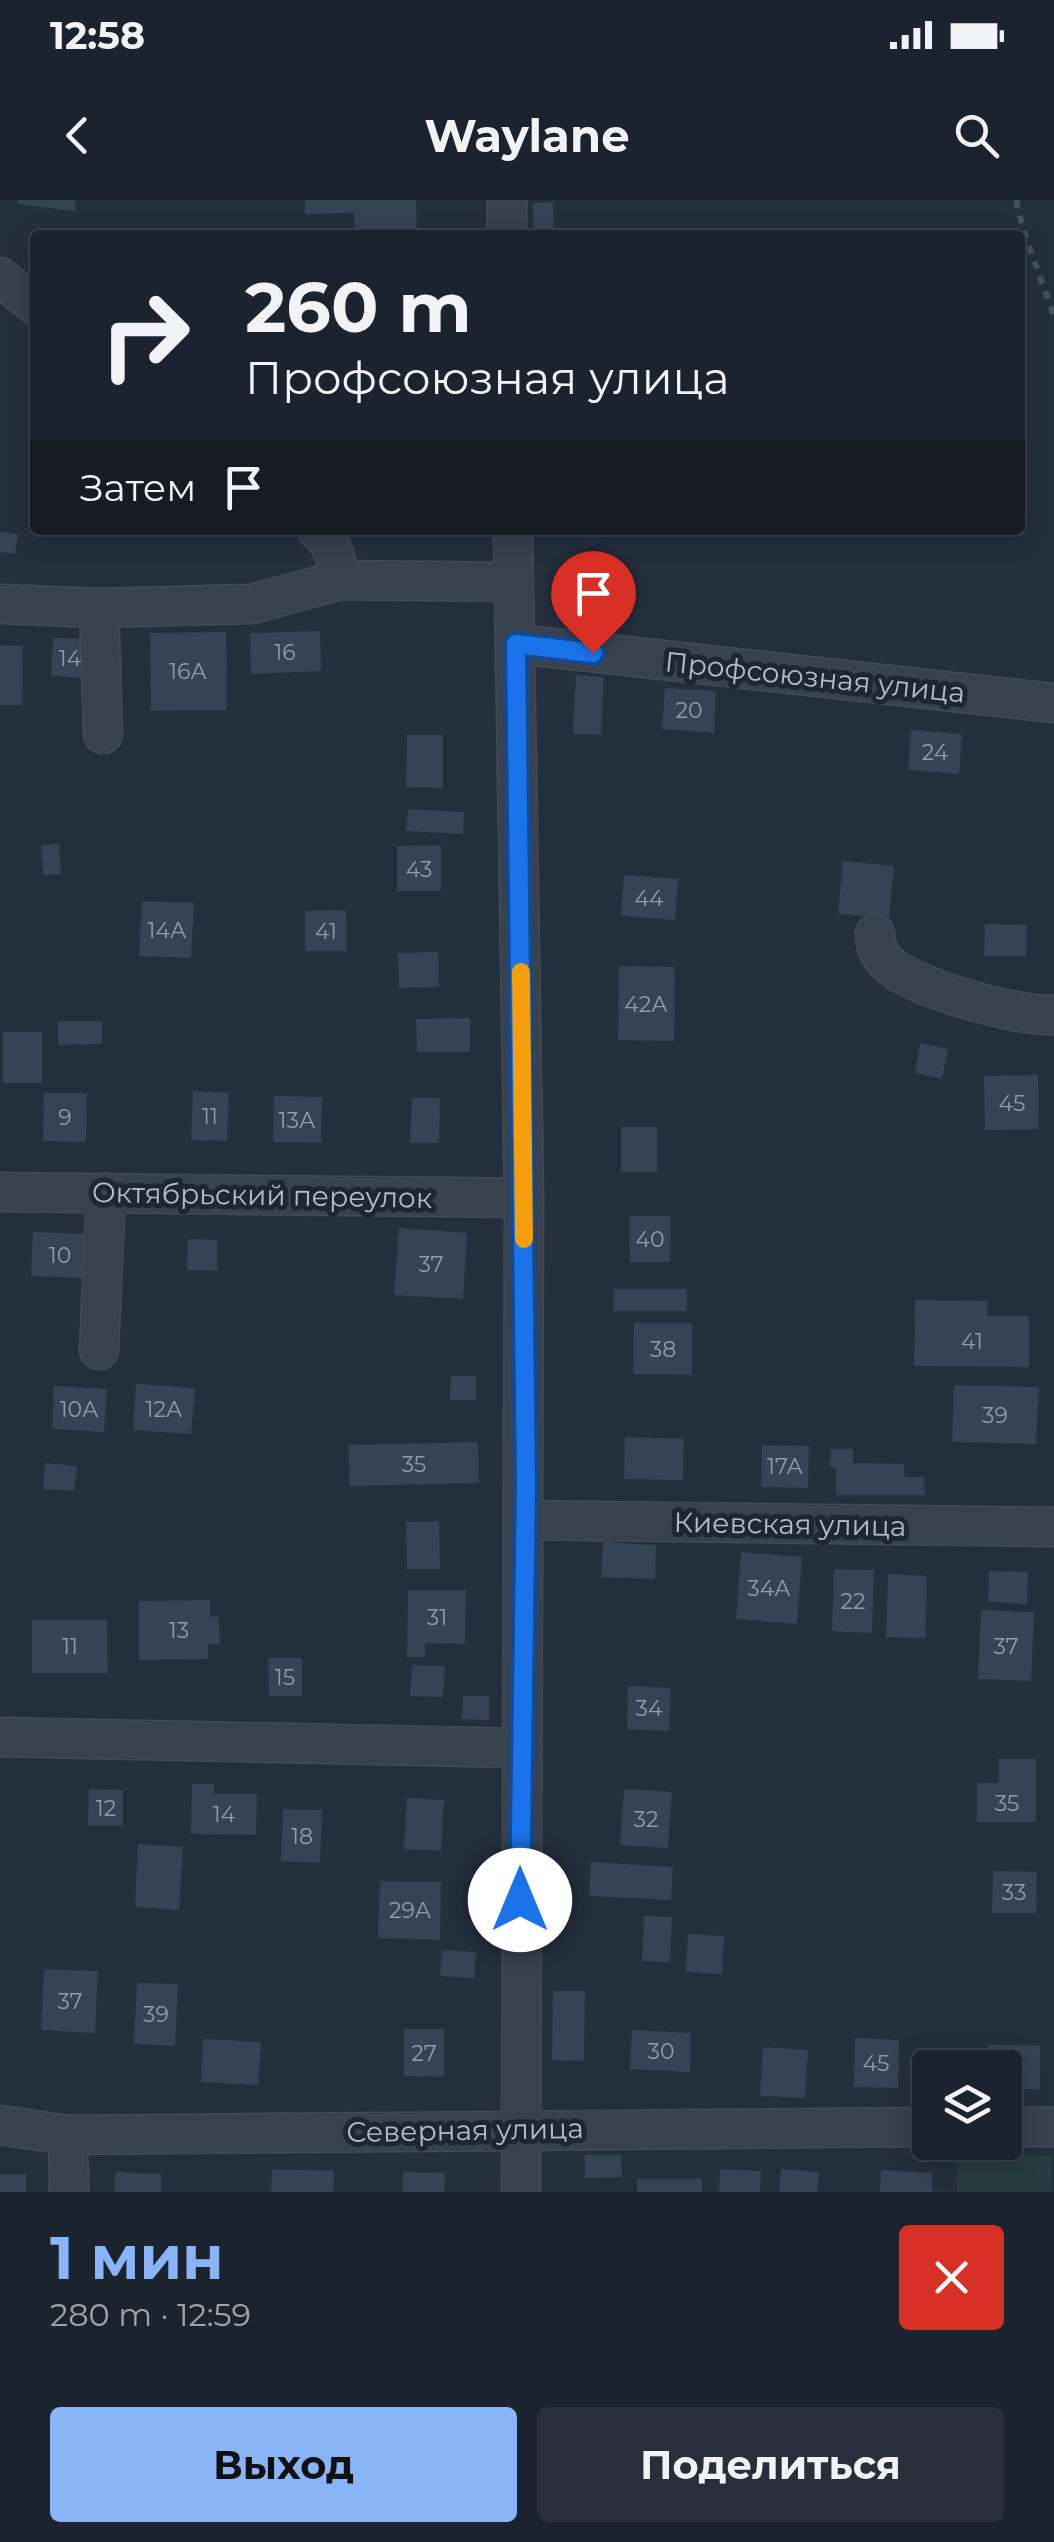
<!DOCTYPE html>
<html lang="ru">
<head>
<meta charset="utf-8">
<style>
	body { margin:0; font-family:Montserrat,sans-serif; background:#282f3a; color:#f1f3f6; height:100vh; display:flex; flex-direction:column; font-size:38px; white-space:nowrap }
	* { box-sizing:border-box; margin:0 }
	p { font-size:32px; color:#a0a4aa }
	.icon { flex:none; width:55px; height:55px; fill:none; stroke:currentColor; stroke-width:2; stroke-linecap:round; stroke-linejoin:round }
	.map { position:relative; height:1992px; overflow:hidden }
	.drawer { display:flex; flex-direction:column; background:#1b232e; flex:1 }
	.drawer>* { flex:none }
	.banner { position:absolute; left:30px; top:30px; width:995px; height:305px; border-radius:10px; box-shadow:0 5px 25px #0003,0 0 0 2px #39404a; background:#1b232e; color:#f1f3f6; overflow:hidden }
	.controls { position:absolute; left:912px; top:1850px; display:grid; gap:20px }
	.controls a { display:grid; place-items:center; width:110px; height:110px; border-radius:10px; background:#1b232e; box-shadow:0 5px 25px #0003,0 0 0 2px #39404a; font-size:50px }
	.pin { position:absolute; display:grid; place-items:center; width:85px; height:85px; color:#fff; margin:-102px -42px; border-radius:50% 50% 50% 0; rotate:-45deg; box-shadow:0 0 10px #0007 }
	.pin .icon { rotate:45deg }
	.me { position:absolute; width:110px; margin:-55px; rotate:0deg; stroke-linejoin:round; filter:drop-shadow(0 0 8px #0008) }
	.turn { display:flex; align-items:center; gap:35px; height:210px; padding:0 50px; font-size:45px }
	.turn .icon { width:130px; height:130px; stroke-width:2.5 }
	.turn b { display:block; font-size:70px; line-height:85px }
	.then { display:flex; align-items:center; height:95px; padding:0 50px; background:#0003; gap:20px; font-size:38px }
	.round { display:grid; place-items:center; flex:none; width:105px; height:105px; border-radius:10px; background:#282f3a }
	.head { display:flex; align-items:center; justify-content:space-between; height:170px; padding:0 50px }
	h1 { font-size:60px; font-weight:700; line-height:75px; color:#8ab4f8 }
	.action { display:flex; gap:20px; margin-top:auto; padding:20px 50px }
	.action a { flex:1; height:115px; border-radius:10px; background:#8ab4f8; color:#111; font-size:40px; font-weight:700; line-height:115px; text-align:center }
	.action a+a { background:#282f3a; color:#f1f3f6 }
	.status { display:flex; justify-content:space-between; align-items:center; height:70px; padding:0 50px; background:#1b232e; direction:ltr }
	.status svg { height:28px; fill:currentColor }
	header { display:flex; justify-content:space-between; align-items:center; height:130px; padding:0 50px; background:#1b232e; font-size:45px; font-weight:700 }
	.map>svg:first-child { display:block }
	.green { fill:#263c3f }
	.building { fill:#364354 }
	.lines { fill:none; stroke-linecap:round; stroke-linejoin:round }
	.minor-casing { stroke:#414a57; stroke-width:41 }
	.path { stroke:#3f5557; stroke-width:6; stroke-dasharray:8 8; stroke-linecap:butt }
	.minor { stroke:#38414e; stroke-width:38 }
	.route-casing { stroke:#114b97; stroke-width:25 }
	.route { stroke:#1a73e8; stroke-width:18 }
	.slow { stroke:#f59e0b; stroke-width:18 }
	.labels { text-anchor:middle; stroke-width:10; stroke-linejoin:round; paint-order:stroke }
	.number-label { font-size:22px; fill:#929caa }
	.street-label { font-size:28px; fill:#b4bcc9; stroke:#1d2633 }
</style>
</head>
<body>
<div class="status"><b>12:58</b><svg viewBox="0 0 49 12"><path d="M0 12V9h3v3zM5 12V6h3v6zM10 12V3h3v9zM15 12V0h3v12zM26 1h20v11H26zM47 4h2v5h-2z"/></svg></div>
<header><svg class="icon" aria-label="back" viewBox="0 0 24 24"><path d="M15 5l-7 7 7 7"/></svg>Waylane<svg class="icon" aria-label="search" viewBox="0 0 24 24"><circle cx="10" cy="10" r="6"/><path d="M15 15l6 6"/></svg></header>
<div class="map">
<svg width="1054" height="1992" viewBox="0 0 1054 1992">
	<rect width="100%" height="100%" fill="#242f3e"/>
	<!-- green -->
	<path class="green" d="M958,1954L1052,1956L1051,1992H957Z"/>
	<!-- building -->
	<g class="building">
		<path d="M18,0H76L75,11L17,4Z"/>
		<path d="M305,0H416L417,35H355L354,13L305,14Z"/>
		<path d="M553,2L554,34L534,35L533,3Z"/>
		<path d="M0,332L18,334L15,354L0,352Z"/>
		<path d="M320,431L321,471L251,474L250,433Z"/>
		<path d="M226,432L227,510L151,511L150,433Z"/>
		<path d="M53,438L88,439L86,478L51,476Z"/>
		<path d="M0,445L23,446L22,505H0Z"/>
		<path d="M576,475L604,477L601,535L573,534Z"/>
		<path d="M665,488L716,491L714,533L662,529Z"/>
		<path d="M911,530L962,534L959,574L908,570Z"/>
		<path d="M407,535H443V588L406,587Z"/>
		<path d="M408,609L464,612L463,634L406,631Z"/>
		<path d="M59,644L61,674L43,675L41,645Z"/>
		<path d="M441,645V691H397V646Z"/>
		<path d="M843,661L894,666L889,718L838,714Z"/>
		<path d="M624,675L678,679L675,720L621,716Z"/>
		<path d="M142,701L194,703L191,758L139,756Z"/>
		<path d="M346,710L347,751H305V711Z"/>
		<path d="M985,724L1027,725L1026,756H984Z"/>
		<path d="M438,752L439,787L399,788L398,753Z"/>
		<path d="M619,766L675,767L674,841L618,840Z"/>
		<path d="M470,818V852H417L416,819Z"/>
		<path d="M58,821H102V844L58,845Z"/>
		<rect x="3" y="832" width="39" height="51"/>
		<path d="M920,843L948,849L942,879L915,873Z"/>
		<path d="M1038,875L1039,929L985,930L984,876Z"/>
		<path d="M193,891L229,893L227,941L191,940Z"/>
		<path d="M44,893H87L86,942L43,941Z"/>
		<path d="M274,896L322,897L321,943L273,942Z"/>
		<path d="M412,898H440L439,943H410Z"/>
		<rect x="621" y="927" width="36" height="45"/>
		<path d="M629,1016H671L670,1062H630Z"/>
		<path d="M399,1028L467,1033L463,1099L394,1095Z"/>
		<path d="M33,1032L89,1034L87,1078L31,1076Z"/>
		<path d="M188,1039L217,1040V1071L187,1070Z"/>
		<path d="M614,1089H687V1111H613Z"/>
		<path d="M915,1100L988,1101L987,1116H1029V1167L914,1166Z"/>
		<path d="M634,1123H692V1175L633,1174Z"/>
		<path d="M451,1176H476V1200H450Z"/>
		<path d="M136,1184L195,1188L191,1234L133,1230Z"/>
		<path d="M954,1185L1039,1187L1036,1244L952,1242Z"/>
		<path d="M54,1186L107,1189L104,1232L52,1229Z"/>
		<path d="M625,1237L684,1239L683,1280L624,1279Z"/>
		<path d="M478,1242L479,1283L350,1286L348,1245Z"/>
		<path d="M762,1245L809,1246L808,1288L761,1287Z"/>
		<path d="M831,1249H853V1263L904,1264L905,1277H924L925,1295H836V1267H830Z"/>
		<path d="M45,1263L77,1266L74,1291L43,1289Z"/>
		<path d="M439,1321L440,1369H407L406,1322Z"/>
		<path d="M603,1342L656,1345L655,1379L601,1377Z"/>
		<path d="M741,1352L802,1357L797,1424L736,1419Z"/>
		<path d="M834,1369L874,1370L872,1433L832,1431Z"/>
		<path d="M989,1371L1028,1372L1027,1404L988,1402Z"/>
		<path d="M888,1374L927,1376L925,1438L886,1437Z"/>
		<path d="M408,1390H466L465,1444L425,1443V1457H407Z"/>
		<path d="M210,1400V1417L219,1416L220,1444H208V1459L139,1460V1401Z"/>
		<path d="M981,1410L1034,1412L1031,1481L978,1479Z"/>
		<path d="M32,1420H107L108,1473H32Z"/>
		<path d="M268,1458H302V1496H269Z"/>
		<path d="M412,1465L445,1466L443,1497L410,1496Z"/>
		<path d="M628,1486L671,1488L669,1531L627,1529Z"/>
		<path d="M463,1496H489V1520L462,1519Z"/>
		<path d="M999,1559H1036V1622H977V1583H999Z"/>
		<path d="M192,1584H214V1594H257L256,1635L191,1634Z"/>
		<path d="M89,1589L123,1590V1626H88Z"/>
		<path d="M624,1589L672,1592L668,1648L620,1645Z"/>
		<path d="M407,1598L444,1600L441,1651L404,1649Z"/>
		<path d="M283,1609L322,1610L320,1663L281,1661Z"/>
		<path d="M138,1644L183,1647L179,1710L135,1707Z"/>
		<path d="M591,1662L673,1667L671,1700L589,1696Z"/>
		<path d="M993,1671L1037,1672L1036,1713H992Z"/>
		<path d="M380,1681L441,1682L440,1740L378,1738Z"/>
		<path d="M644,1716L672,1717L670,1762L642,1761Z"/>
		<path d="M688,1734L724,1736L722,1774L686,1772Z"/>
		<path d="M442,1750L476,1752L474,1778L440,1776Z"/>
		<path d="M44,1769L98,1771L95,1833L41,1830Z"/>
		<path d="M137,1783L178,1784L175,1846L134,1844Z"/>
		<path d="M553,1791H585L584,1861L552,1860Z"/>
		<path d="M404,1829H444V1877L404,1876Z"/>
		<path d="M632,1830L691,1833L690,1872L630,1869Z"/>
		<path d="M855,1838L899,1840L898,1888L854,1887Z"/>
		<path d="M203,1839L261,1842L258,1885L201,1882Z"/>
		<path d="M988,1845H1040V1889H1005V1868H988Z"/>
		<path d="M763,1847L808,1850L805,1898L760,1896Z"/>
		<path d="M926,1868H930V1902L926,1901Z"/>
		<path d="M585,1955H621L622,1977L585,1978Z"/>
		<path d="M272,1969L334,1971L333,1992H271Z"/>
		<path d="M720,1969L761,1971L760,1992H719Z"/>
		<path d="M781,1969L819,1972L817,1992H779Z"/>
		<path d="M881,1970L932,1973V1992H880Z"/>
		<path d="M115,1972L161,1974V1992H114Z"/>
		<path d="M403,1972L445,1973L444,1992H402Z"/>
		<rect x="0" y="1974" width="26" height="18"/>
		<rect x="637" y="1979" width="65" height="13"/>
	</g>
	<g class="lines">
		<!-- minor casing -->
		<g class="minor-casing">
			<g id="minor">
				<path d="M507,0V35"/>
				<path d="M0,77L35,105"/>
				<path d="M317,330C333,342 337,361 340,380"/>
				<path d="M513,330L524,998L521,1992"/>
				<path d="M0,404L99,408L252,404L340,380L514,382"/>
				<path d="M99,408L103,534"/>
				<path d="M517,444L1054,503"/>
				<path d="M875,734C876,746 878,755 887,763C912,788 1018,817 1054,815"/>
				<path d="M0,992L524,998"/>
				<path d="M99,1150L106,993"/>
				<path d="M526,1320L1054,1327"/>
				<path d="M0,1537L520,1548"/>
				<path d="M0,1925L68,1935L930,1927"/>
				<path d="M1005,1927H1054"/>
				<path d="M68,1935L69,1992"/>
			</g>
		</g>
		<!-- path -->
		<path class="path" d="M1016,0L1023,29L1054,116"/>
		<!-- minor -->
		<use href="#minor" class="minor"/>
	</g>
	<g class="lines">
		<!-- route casing -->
		<g class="route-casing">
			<path id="route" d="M520,1700L526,1284L516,444L593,453"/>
		</g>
		<!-- route -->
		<use href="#route" class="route"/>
		<!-- slow -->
		<path class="slow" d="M521,772L524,1039"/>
	</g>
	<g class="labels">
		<!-- number labels -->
		<g class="number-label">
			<text x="285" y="460">16</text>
			<text x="70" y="466">14</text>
			<text x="188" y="479">16А</text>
			<text x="689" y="518">20</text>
			<text x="935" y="560">24</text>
			<text x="419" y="677">43</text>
			<text x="649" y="706">44</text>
			<text x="167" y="738">14А</text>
			<text x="326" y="739">41</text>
			<text x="646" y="812">42А</text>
			<text x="1012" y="911">45</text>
			<text x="210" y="924">11</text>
			<text x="65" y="925">9</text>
			<text x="297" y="928">13А</text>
			<text x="650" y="1047">40</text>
			<text x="60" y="1063">10</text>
			<text x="431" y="1072">37</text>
			<text x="972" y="1149">41</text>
			<text x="663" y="1157">38</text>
			<text x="79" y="1217">10А</text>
			<text x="164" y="1217">12А</text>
			<text x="995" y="1223">39</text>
			<text x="414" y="1272">35</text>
			<text x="785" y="1274">17А</text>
			<text x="769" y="1396">34А</text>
			<text x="853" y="1409">22</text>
			<text x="437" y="1425">31</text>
			<text x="179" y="1438">13</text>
			<text x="70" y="1454">11</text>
			<text x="1006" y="1454">37</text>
			<text x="285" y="1485">15</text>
			<text x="649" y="1516">34</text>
			<text x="1007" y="1611">35</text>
			<text x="106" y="1616">12</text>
			<text x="224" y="1622">14</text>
			<text x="646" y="1627">32</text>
			<text x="302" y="1644">18</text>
			<text x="1014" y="1700">33</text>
			<text x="410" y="1718">29А</text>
			<text x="70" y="1809">37</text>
			<text x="156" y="1822">39</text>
			<text x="661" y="1859">30</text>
			<text x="424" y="1861">27</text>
			<text x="876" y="1871">45</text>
		</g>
		<!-- street labels -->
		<g class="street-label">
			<text transform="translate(815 477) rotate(6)" y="10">Профсоюзная улица</text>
			<text transform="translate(262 995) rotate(1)" y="10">Октябрьский переулок</text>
			<text transform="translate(790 1324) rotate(1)" y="10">Киевская улица</text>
			<text transform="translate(465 1930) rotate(-1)" y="10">Северная улица</text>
		</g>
	</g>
</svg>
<div class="controls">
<a><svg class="icon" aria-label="layers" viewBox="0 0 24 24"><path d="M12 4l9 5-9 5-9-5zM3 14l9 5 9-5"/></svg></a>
</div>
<div class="pin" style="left:593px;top:453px;background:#d93025"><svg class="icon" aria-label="arrive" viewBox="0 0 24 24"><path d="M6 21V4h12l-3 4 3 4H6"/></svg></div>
<svg class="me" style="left:520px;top:1700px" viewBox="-20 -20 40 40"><circle r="19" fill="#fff"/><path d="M0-13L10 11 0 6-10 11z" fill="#1a73e8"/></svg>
<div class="banner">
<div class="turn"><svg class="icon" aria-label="right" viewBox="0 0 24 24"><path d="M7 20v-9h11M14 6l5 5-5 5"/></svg><div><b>260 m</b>Профсоюзная улица</div></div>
<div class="then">Затем<svg class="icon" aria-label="arrive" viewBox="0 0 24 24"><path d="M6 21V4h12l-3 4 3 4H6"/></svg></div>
</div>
</div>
<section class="drawer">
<div class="head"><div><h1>1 мин</h1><p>280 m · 12:59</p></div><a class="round" style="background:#d93025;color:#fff"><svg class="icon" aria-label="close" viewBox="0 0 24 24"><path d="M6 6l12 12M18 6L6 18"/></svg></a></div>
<div class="action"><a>Выход</a><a>Поделиться</a></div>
</section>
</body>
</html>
